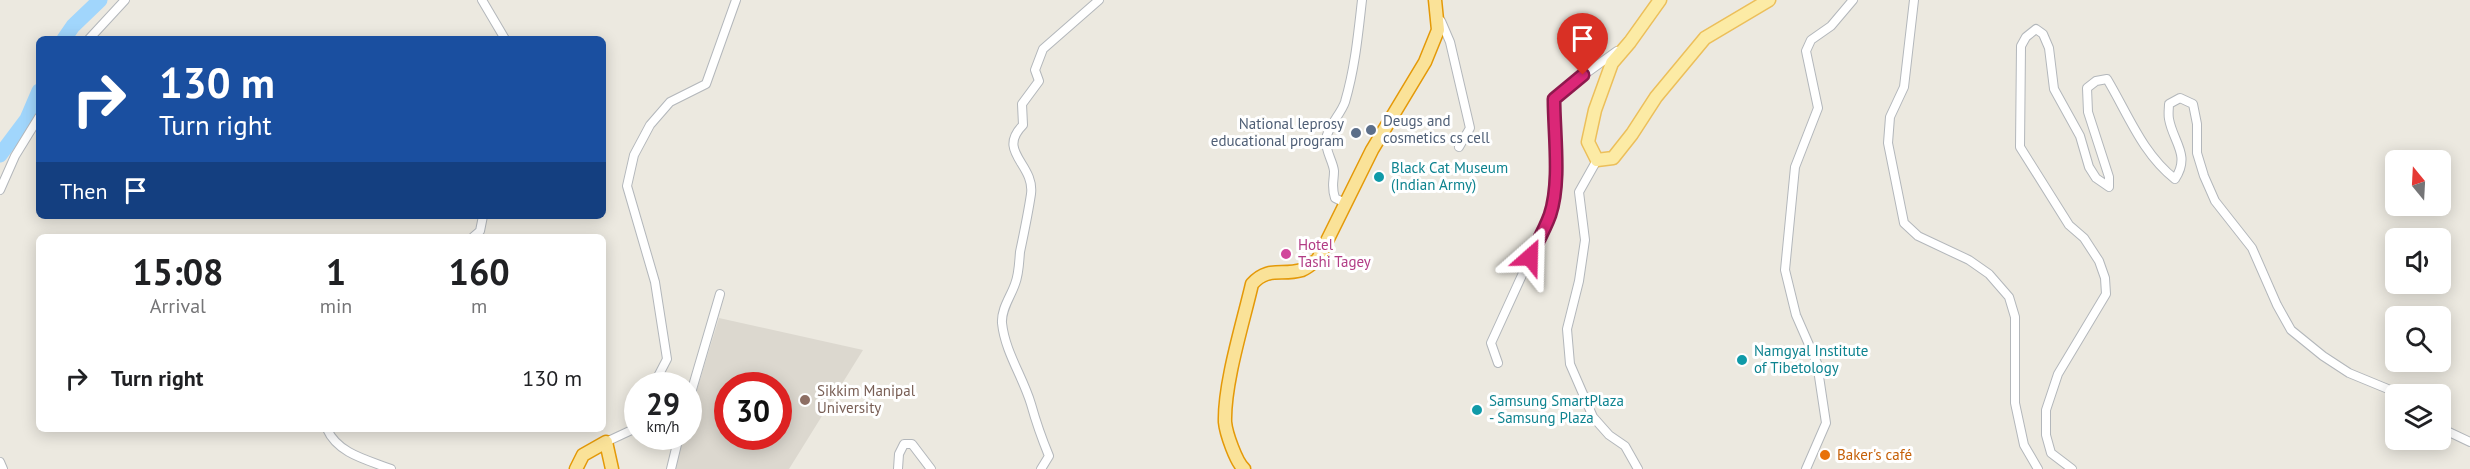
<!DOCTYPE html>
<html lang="en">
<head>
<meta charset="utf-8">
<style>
	body { margin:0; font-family:"PT Sans",sans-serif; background:#f2f2f2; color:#202124; height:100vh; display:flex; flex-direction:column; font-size:22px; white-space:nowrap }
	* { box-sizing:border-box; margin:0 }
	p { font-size:20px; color:#757577 }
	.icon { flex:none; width:33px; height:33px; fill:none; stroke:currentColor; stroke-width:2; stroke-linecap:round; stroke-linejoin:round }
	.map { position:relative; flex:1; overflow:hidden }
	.details { position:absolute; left:36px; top:234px; width:570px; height:198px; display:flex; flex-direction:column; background:#fff; border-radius:9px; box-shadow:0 3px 15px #0003 }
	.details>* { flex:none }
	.hud { position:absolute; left:36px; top:36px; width:570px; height:183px; border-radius:9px; box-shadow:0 3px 15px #0003; background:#1a4fa0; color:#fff; overflow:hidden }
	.needle { width:39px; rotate:342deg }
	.buttons { position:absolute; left:2385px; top:150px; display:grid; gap:12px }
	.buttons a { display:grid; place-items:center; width:66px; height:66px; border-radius:9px; background:#fff; box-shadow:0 3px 15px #0003; font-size:30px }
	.speed { position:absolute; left:624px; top:372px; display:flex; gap:12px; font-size:30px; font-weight:700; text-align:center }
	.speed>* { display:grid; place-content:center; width:78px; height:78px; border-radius:50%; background:#fff; box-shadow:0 3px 15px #0003; line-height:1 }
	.speed small { font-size:15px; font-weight:400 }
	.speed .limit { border:9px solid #d22; background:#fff; color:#111 }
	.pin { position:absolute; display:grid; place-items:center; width:51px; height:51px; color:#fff; margin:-62px -26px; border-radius:50% 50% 50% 0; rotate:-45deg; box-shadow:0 0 6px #0007 }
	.pin .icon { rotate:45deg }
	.me { position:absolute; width:66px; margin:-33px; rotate:25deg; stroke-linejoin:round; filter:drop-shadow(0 0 4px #0008) }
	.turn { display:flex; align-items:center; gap:21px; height:126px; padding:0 24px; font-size:27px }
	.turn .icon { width:78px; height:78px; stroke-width:2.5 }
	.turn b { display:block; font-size:42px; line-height:51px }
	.then { display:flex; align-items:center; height:57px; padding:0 24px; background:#0003; gap:12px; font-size:22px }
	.eta { display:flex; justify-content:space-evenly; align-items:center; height:102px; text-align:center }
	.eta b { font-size:36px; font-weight:700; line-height:42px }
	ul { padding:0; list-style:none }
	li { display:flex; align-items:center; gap:18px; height:84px; padding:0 24px }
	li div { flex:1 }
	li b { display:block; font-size:22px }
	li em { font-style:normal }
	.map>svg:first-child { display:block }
	.education { fill:#dcd8cf; fill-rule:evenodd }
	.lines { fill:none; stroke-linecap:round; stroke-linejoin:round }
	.river { stroke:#a1d6fc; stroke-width:15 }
	.minor-casing { stroke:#b3b7bb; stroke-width:10 }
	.primary-casing { stroke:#ecbf5a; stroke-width:15 }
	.trunk-casing { stroke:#e49908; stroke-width:15 }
	.minor { stroke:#fff; stroke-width:8 }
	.primary { stroke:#fceba5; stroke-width:12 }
	.trunk { stroke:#fae298; stroke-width:12 }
	.route-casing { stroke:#8e194d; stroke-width:15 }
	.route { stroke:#db2777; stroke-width:10 }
	.service-dot { fill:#5c6f8a; stroke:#fff; stroke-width:2 }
	.culture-dot { fill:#0f9aa8; stroke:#fff; stroke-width:2 }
	.hotel-dot { fill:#d1479c; stroke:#fff; stroke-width:2 }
	.education-dot { fill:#8d6e63; stroke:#fff; stroke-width:2 }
	.food-dot { fill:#e8710a; stroke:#fff; stroke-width:2 }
	.labels { text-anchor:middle; stroke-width:6; stroke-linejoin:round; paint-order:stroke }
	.service-label { font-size:15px; fill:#4e5e75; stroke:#fff; text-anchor:start }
	.culture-label { font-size:15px; fill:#0d838f; stroke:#fff; text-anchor:start }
	.hotel-label { font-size:15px; fill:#b23c85; stroke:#fff; text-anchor:start }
	.education-label { font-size:15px; fill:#785e54; stroke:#fff; text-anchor:start }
	.food-label { font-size:15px; fill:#c56008; stroke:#fff; text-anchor:start }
</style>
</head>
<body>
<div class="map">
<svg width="2470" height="469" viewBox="0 0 2470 469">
	<rect width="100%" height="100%" fill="#ece9e0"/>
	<!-- education -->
	<path class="education" d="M719,318L863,350L789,469H671L682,437L688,436L689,415ZM728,386H778V436H728Z"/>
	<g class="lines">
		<!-- river -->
		<g class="river">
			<path d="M64,39L73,26L100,0"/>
			<path d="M0,155L27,119L39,91"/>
		</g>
		<!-- minor casing -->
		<g class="minor-casing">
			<g id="minor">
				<path d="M482,0L505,39"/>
				<path d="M1914,0L1904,87L1890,117L1888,143L1904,223L1918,236L1969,260L1989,274L2009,297L2015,317V403L2024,445L2038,469"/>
				<path d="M1441,21L1450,42L1470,128L1459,147"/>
				<path d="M89,39L125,0"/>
				<path d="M1597,160L1579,192L1585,240L1579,281L1567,329L1570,364L1593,417L1609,435L1625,446L1638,469"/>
				<path d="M0,190L15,156L39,117"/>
				<path d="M1345,203L1335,198C1331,186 1334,182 1334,171C1333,161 1325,151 1326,139C1328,126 1341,114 1345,102C1355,68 1358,35 1362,0"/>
				<path d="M473,237L480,231L483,216"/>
				<path d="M1498,363L1491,343L1550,214L1557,174L1554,149V99L1567,87L1617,51"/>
				<path d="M653,386L667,359L655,282L627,186L634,155L650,125L670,102L706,84L736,0"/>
				<path d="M688,403L720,294"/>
				<path d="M2440,426L2449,432L2470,442"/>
				<path d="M327,429C338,454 368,460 391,469"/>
				<path d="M606,442L636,428L638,423"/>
				<path d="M0,462L3,469"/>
				<path d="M671,469L679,436"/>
				<path d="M898,469L899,454L904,444H912L931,469"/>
				<path d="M1041,469L1049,456C1042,439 1036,422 1031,404C1023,377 1005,352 1002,323C1001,309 1011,296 1015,284C1019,274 1019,263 1020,252C1024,233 1028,214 1031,194C1035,164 996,152 1023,125L1022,104L1039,81L1035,70L1043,49L1099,0"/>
				<path d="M1806,469L1826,423L1817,363L1796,315L1785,270L1795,167L1818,108L1806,51L1811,40L1831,26L1853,0"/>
				<path d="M2072,469L2051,453L2046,435V410L2058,374L2106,294L2105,278L2099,261L2084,238L2069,225L2020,147L2021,46L2026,37L2036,29L2043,34L2049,48L2054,89L2080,136L2089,167L2096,178L2109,187V177L2088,112L2087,88L2096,81L2107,79C2128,114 2142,153 2175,179C2191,155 2173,142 2169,119C2168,114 2169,108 2169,104L2180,98L2193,104L2197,124V153L2204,176L2215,201L2252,248L2277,305L2291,330L2323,356L2349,373L2400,394"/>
			</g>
		</g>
		<!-- primary casing -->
		<g class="primary-casing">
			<path id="primary" d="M1660,0L1630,42L1612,63L1595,110L1588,142L1597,160L1613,158L1632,134L1656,97L1705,38L1769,0"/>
		</g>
		<!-- trunk casing -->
		<g class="trunk-casing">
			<g id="trunk">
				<path d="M576,469L583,455L606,442L612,469"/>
				<path d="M1244,469C1236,462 1226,433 1225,422C1224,383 1243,323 1252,284C1268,266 1281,276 1302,270C1307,268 1313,263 1318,259L1372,150L1425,62L1438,30L1435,0"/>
			</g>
		</g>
		<!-- minor -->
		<use href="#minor" class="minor"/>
		<!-- primary -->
		<use href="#primary" class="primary"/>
		<!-- trunk -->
		<use href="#trunk" class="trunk"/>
	</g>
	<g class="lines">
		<!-- route casing -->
		<g class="route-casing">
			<path id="route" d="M1530,257C1537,243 1545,229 1550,215C1561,182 1554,134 1554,99L1583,75"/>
		</g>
		<!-- route -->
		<use href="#route" class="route"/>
	</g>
	<!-- markers -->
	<g class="service-dot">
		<circle cx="1371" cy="130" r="6"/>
		<circle cx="1356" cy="133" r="6"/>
	</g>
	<g class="culture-dot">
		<circle cx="1379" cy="177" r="6"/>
		<circle cx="1742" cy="360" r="6"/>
		<circle cx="1477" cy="410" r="6"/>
	</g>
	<circle class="hotel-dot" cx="1286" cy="254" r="6"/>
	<circle class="education-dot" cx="805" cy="400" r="6"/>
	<circle class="food-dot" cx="1825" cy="455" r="6"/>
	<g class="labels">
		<!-- service labels -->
		<g class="service-label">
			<text x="1383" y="126">Deugs and<tspan x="1383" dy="17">cosmetics cs cell</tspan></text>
			<text x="1344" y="129" text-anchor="end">National leprosy<tspan x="1344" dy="17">educational program</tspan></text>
		</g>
		<!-- culture labels -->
		<g class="culture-label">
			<text x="1391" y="173">Black Cat Museum<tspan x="1391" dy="17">(Indian Army)</tspan></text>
			<text x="1754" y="356">Namgyal Institute<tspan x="1754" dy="17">of Tibetology</tspan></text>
			<text x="1489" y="406">Samsung SmartPlaza<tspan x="1489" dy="17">- Samsung Plaza</tspan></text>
		</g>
		<!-- hotel labels -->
		<g class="hotel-label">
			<text x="1298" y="250">Hotel<tspan x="1298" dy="17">Tashi Tagey</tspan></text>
		</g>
		<!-- education labels -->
		<g class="education-label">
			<text x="817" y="396">Sikkim Manipal<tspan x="817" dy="17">University</tspan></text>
		</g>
		<!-- food labels -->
		<g class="food-label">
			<text x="1837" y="460">Baker's café</text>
		</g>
	</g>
</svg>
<div class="buttons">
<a><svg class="needle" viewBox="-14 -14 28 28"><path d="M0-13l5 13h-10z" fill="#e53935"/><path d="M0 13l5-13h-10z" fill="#757577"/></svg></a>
<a><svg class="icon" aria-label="sound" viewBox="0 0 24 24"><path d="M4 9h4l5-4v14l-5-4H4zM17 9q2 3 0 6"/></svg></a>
<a><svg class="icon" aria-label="search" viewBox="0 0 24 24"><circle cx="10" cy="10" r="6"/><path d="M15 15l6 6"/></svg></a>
<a><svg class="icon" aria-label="layers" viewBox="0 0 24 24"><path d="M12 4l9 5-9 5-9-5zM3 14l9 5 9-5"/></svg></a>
</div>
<div class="speed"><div>29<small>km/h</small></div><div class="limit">30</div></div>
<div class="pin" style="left:1583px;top:75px;background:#d93025"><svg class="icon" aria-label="arrive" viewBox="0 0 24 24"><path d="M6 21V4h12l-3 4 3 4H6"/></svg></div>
<svg class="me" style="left:1530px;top:257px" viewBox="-20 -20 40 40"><path d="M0-17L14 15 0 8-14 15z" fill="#db2777" stroke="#fff" stroke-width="4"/></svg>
<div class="hud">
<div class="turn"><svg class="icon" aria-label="right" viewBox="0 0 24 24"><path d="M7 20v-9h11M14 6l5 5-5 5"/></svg><div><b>130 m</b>Turn right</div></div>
<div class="then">Then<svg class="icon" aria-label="arrive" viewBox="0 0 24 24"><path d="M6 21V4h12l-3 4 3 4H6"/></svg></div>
</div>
<section class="details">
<div class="eta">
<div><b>15:08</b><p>Arrival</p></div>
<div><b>1</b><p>min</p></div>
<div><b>160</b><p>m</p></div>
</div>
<ul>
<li><svg class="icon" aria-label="right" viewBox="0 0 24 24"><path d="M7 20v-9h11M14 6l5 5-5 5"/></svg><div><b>Turn right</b></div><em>130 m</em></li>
</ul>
</section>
</div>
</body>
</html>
